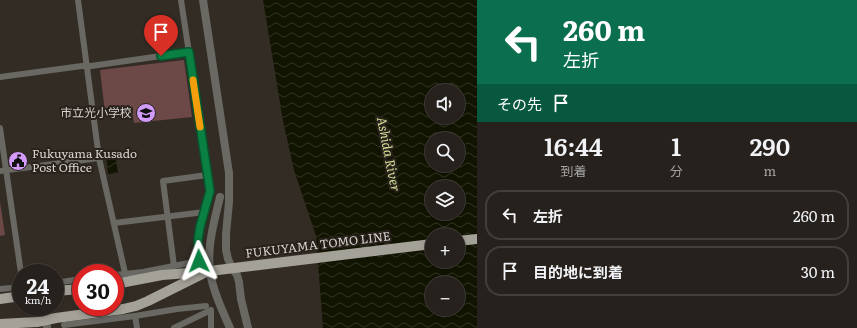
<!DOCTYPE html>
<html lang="ja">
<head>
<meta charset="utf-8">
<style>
	body { margin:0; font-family:Literata,"Noto Sans JP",serif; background:#2e2925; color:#f1f3f6; height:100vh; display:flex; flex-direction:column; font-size:15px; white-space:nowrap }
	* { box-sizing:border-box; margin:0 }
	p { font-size:13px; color:#a4a3a3 }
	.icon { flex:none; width:22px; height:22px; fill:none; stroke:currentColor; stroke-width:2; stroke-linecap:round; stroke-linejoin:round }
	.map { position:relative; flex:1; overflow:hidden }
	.details { display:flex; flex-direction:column; background:#26211c; width:380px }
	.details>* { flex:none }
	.banner { background:#0b6e4f; color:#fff; overflow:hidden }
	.fabs { position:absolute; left:425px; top:84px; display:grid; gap:8px }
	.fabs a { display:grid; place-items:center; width:40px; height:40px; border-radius:50%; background:#26211c; box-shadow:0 2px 6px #0003,0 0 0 1px #423e3b; font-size:20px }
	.speed { position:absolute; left:12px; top:264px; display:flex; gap:8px; font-size:20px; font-weight:700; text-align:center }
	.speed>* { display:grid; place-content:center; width:52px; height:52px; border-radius:50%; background:#26211c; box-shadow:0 2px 6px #0003,0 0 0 1px #423e3b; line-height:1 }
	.speed small { font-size:10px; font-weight:400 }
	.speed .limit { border:6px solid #d22; background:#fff; color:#111 }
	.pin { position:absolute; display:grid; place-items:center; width:34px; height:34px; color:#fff; margin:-41px -17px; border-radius:50% 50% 50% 0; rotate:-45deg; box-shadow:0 0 4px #0007 }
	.pin .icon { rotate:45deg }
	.me { position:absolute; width:44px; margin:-22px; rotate:358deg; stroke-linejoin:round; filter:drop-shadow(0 0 3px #0008) }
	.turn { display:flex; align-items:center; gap:14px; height:84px; padding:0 20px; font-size:18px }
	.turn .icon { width:52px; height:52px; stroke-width:2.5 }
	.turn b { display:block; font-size:28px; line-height:34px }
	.then { display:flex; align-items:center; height:38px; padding:0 20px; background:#0003; gap:8px; font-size:15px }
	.eta { display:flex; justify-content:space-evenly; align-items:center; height:68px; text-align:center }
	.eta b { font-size:24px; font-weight:600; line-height:28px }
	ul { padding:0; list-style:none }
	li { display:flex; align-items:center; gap:12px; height:50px; margin:0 8px 6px; padding:0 12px; border:2px solid #423e3b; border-radius:16px }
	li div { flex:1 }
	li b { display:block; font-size:15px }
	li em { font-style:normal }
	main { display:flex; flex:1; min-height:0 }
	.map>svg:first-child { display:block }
	.pitch { fill:#6c4847 }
	.water { fill:url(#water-waves); fill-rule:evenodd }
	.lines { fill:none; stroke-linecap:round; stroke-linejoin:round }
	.minor { stroke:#696863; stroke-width:6 }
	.tertiary { stroke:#696863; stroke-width:8 }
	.primary { stroke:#a4a198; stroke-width:10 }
	.primary-bridge { stroke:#a4a198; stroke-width:10 }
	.route-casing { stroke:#07532c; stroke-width:10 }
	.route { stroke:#0b8043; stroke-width:7 }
	.slow { stroke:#f59e0b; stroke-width:7 }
	.labels { text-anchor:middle; stroke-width:4; stroke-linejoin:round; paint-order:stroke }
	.poi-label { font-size:12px; fill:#d7d3ce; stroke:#29221c; text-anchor:end }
	.street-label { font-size:12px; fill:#d7d3ce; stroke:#29221c }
	.water-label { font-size:13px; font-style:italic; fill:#d0df94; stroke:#29221c }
</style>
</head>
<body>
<main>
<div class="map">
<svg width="477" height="328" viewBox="0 0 477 328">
	<defs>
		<pattern id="water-waves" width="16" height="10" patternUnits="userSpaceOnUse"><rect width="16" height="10" fill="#111400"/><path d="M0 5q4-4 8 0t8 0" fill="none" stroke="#333524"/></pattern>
	</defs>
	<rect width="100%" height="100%" fill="#332c25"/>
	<!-- pitch -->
	<g class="pitch">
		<path d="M184,60L192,117L134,123L132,113L109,116L105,113L100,70Z"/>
		<path d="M0,202L5,235L0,236Z"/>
	</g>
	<!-- water -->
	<g class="water">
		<path d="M263,0H477V328H323L316,236L294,170L283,121ZM432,91H458V117H432ZM432,139H458V165H432ZM432,187H458V213H432ZM432,235H458V261H432ZM432,283H458V309H432Z"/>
		<path d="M115,153L118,173L108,174L106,154Z"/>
	</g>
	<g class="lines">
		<!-- minor -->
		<g class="minor">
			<path d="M78,0L99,158L125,273"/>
			<path d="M0,77L82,66H91L189,52"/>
			<path d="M0,128L21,273"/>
			<path d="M0,171L99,158"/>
			<path d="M114,223L205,212"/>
			<path d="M174,266L163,181L207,175"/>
			<path d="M115,275L143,272L199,261V240L200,227L210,191L181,0"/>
			<path d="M55,283L81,279"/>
			<path d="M0,289L21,287"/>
			<path d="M135,316L137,328"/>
			<path d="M64,325L135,316L177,309L206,306"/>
			<path d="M174,328L211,310V328"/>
		</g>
		<!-- tertiary -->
		<g class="tertiary">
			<path d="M203,0L229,173V202L226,234V250L228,259L232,268L237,275L239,282L241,299L248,328"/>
			<path d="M220,197C213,226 204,256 213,285C217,300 224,314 230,328"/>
			<path d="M45,307L47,328"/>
		</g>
		<!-- primary -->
		<g class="primary">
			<path d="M458,241L477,239"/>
			<path d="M218,270L432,244"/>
			<path d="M115,284L162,275L202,272"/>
			<path d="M55,291L81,289"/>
			<path d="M0,299L21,296"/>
			<path d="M0,324L37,322L56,318L123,309L136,306L148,301L206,272"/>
		</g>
		<!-- primary-bridge -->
		<path class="primary-bridge" d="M206,272L218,270"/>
	</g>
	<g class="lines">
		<!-- route casing -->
		<g class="route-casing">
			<path id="route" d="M161,56L189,52L210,191L200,227L198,240L199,261"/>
		</g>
		<!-- route -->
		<use href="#route" class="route"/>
		<!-- slow -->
		<path class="slow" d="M193,80L200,127"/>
	</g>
	<!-- icons -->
	<defs>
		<g id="school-disc" transform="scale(1)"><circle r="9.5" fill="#d39cfc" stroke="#29221c"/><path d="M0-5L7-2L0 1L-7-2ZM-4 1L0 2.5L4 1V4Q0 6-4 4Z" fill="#111"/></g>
		<g id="civic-disc" transform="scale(1)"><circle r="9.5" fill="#d39cfc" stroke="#29221c"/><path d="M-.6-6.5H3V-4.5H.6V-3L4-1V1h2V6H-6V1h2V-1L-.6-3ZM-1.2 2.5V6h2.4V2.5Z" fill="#111"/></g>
	</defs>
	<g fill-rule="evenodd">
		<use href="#school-disc" x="146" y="113"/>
		<use href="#civic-disc" x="18" y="161"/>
	</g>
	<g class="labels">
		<!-- poi labels -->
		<g class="poi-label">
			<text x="132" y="117">市立光小学校</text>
			<text x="32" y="158" text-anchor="start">Fukuyama Kusado<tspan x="32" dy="14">Post Office</tspan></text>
		</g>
		<!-- street labels -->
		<g class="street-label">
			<text transform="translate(318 245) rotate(-7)" y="4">FUKUYAMA TOMO LINE</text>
		</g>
		<!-- water labels -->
		<g class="water-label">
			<text transform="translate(389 154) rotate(79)" y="5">Ashida River</text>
		</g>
	</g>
</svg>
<div class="fabs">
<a><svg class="icon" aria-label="sound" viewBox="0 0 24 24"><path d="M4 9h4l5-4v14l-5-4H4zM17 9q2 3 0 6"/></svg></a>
<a><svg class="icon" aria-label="search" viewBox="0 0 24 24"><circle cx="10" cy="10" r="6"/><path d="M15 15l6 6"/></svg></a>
<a><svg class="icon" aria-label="layers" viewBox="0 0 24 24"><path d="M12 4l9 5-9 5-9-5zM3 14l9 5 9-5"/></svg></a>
<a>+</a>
<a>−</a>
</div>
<div class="speed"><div>24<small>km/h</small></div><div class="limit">30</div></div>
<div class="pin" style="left:161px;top:56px;background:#d93025"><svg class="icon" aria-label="arrive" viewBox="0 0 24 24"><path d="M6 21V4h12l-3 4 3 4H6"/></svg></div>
<svg class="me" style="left:199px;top:261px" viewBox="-20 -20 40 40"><path d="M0-17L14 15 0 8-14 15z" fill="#0b8043" stroke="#fff" stroke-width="4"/></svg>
</div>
<section class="details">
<div class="banner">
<div class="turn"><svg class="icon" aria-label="left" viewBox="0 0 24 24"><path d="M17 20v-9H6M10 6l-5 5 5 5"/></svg><div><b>260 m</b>左折</div></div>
<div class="then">その先<svg class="icon" aria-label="arrive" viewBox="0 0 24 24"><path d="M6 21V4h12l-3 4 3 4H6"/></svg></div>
</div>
<div class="eta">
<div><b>16:44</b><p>到着</p></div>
<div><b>1</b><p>分</p></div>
<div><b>290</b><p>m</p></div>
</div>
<ul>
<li><svg class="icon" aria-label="left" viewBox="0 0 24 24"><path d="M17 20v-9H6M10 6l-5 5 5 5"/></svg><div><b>左折</b></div><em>260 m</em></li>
<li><svg class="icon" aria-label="arrive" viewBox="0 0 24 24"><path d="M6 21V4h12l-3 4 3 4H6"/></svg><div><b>目的地に到着</b></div><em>30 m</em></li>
</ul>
</section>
</main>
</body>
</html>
